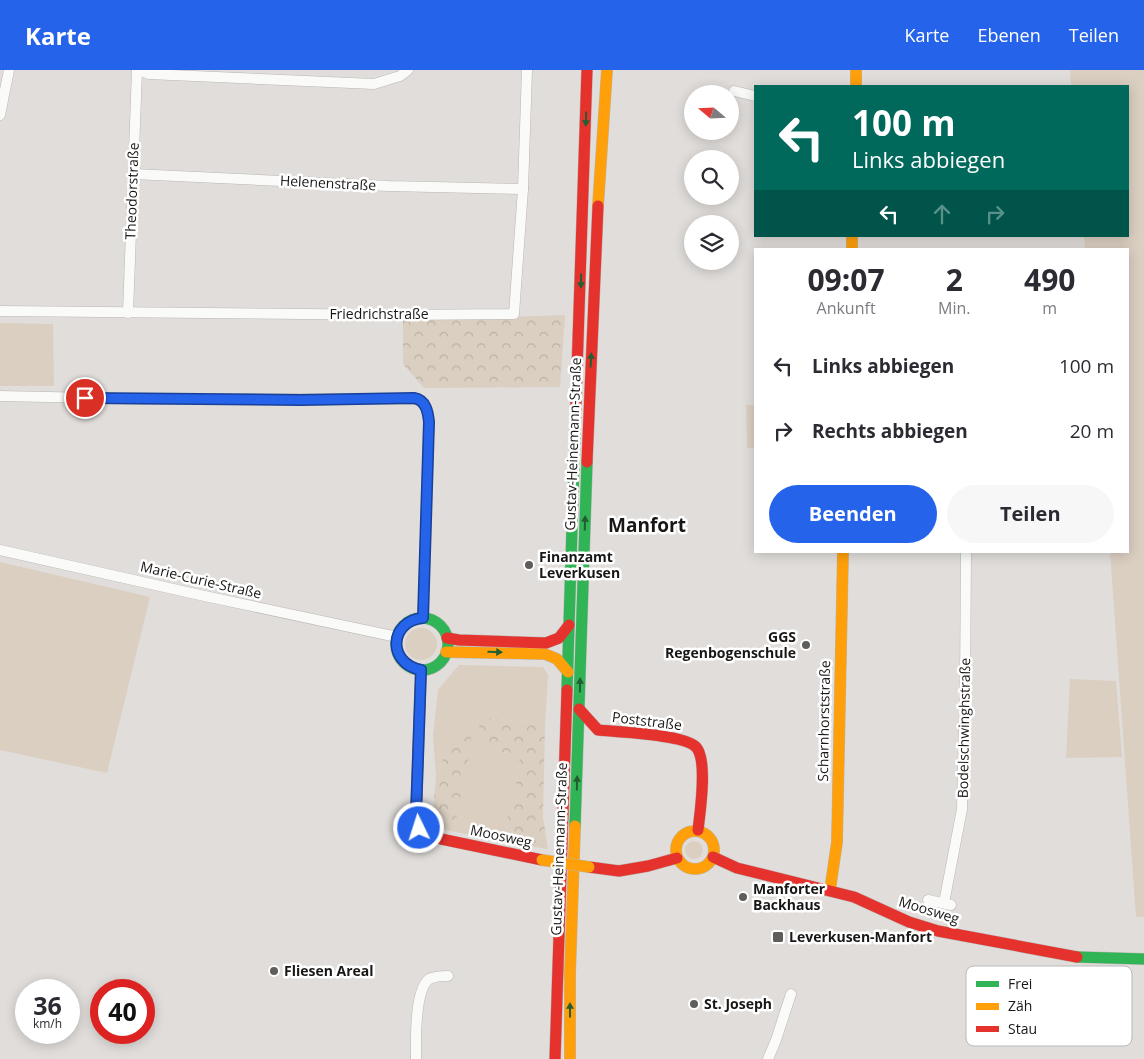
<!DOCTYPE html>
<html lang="de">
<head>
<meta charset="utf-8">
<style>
	body { margin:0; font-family:"Open Sans",sans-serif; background:#f7f7f7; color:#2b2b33; height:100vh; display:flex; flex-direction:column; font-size:19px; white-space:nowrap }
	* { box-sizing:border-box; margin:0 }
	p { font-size:16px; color:#7c7c81 }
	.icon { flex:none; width:28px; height:28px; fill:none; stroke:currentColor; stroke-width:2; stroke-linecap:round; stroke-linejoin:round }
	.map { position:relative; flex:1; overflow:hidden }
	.panel { position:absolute; left:754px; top:178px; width:375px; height:305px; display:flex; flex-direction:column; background:#fff; border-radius:0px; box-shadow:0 2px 12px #0003 }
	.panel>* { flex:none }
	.guide { position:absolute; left:754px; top:15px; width:375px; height:152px; border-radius:0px; box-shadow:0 2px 12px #0003; background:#00695c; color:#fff; overflow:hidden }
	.needle { width:32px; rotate:289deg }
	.fabs { position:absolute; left:684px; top:15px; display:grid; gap:10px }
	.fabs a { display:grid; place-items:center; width:55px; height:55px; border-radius:50%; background:#fff; box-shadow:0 2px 12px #0003; font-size:25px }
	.speed { position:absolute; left:15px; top:909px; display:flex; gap:10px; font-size:25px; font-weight:700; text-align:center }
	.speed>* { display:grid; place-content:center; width:65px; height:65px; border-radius:50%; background:#fff; box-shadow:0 2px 12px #0003; line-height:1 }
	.speed small { font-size:12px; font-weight:400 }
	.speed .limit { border:8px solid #d22; background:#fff; color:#111 }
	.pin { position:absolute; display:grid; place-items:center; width:42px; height:42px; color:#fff; margin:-21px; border:2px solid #fff; border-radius:50%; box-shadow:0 1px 5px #0007 }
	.me { position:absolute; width:55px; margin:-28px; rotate:356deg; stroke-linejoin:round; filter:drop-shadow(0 0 4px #0008) }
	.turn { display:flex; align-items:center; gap:18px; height:105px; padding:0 15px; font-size:22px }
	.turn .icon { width:65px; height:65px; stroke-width:2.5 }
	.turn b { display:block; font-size:35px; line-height:42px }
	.lanes { display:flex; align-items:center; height:48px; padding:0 15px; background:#0003; justify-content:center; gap:25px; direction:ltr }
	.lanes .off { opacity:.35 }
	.eta { display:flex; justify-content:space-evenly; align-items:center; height:85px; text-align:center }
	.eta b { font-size:30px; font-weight:700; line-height:35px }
	.button { display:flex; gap:10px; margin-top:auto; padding:10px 15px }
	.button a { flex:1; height:58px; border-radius:30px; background:#2563eb; color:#fff; font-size:20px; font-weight:700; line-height:58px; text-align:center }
	.button a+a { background:#f7f7f7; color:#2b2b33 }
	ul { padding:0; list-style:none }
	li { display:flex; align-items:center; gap:15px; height:65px; padding:0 15px }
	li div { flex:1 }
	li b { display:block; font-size:19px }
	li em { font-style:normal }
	header { display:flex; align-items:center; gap:30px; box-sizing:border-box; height:70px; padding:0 25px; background:#2563eb; color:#fff }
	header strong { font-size:24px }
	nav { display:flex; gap:28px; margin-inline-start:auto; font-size:18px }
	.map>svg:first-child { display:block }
	.green { fill:#dbcfc1 }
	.forest { fill:url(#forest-crowns) }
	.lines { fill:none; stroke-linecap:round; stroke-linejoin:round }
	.street-casing { stroke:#b9b7b5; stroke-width:11 }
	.fast-casing { stroke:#b9b7b5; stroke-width:12 }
	.slow-casing { stroke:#b9b7b5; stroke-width:12 }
	.jam-casing { stroke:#b9b7b5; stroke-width:12 }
	.street { stroke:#fafaf9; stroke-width:10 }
	.fast { stroke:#30b455; stroke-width:11 }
	.slow { stroke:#ff9f0a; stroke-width:11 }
	.jam { stroke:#e5322d; stroke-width:11 }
	.slow-bridge-casing { stroke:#b9b7b5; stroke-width:12; stroke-linecap:butt }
	.slow-bridge { stroke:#ff9f0a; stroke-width:11 }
	.oneway { fill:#235e32 }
	.route-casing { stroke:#184099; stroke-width:12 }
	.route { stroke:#2563eb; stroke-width:9 }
	.poi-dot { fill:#5f5c5b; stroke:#fff; stroke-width:2 }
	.labels { text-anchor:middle; stroke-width:5; stroke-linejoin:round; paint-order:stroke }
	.street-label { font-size:14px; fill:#191716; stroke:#fff }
	.poi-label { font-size:14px; font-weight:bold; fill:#191716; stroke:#fff; text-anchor:start }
	.district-label { font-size:19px; font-weight:bold; fill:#191716; stroke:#fff }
	.key { fill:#fff; stroke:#bab9b9; stroke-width:1 }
	.key-label { font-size:14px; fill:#191716 }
</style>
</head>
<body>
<header>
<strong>Karte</strong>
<nav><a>Karte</a><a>Ebenen</a><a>Teilen</a></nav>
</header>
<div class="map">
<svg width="1144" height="989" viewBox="0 0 1144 989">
	<defs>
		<pattern id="forest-crowns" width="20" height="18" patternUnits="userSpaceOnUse" patternTransform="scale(1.25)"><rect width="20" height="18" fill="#dbcfc1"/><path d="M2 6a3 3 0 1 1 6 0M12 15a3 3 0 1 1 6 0" fill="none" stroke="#bbb1a5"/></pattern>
	</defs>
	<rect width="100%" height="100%" fill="#e0ddda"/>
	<!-- green -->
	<g class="green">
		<path d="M1070,0H1144V847H1136L1110,481H1128V179H1085L1084,166H1128V16H1071Z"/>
		<path d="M0,253L53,254L54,316H0Z"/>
		<path d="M746,335H755V378H747Z"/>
		<path d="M0,492L150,527L107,703L0,680Z"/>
		<circle cx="421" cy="574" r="16"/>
		<path d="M459,595L543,597L548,605L545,655L484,647L483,678L520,686L514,728L507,744L516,774L445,760L438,752L456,750L453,667L436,705L433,667L438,620Z"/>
		<path d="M1070,609L1116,611L1122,687L1066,688Z"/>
		<circle cx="694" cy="780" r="9"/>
	</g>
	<!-- forest -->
	<g class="forest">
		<path d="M565,245L560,317L424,318L403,294V251Z"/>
		<path d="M484,647L545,655L543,747L548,779L516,774L507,744L514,728L520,686L483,678L479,655Z"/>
		<path d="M469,663L472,671L456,750L438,752L433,743L436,705L453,667Z"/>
	</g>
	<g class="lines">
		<!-- street casing -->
		<g class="street-casing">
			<g id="street">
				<path d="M139,0L149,4L374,14L400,6L408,0"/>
				<path d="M734,21L755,26"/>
				<path d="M0,45L9,0"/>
				<path d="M133,104L389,116L523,119"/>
				<path d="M0,241L399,245L514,244L523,119L527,0"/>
				<path d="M128,243L137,0"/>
				<path d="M0,326L143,329H418C426,335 428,342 429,352L423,548"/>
				<path d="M0,480L200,525L397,567"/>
				<path d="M928,830L951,835"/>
				<path d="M944,833L962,739L965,619L966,481"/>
				<path d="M416,989C416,971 414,921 429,909C435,906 443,906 448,906"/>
				<path d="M768,989L776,970L791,924"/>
			</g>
		</g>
		<!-- fast casing -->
		<g class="fast-casing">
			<g id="fast">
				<circle cx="422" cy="574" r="26"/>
				<path d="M567,620L575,361"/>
				<path d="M575,756L587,392"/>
				<path d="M1077,887L1144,889"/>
			</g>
		</g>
		<!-- slow casing -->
		<g class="slow-casing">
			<g id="slow">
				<path d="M856,0V16"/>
				<path d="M598,136L607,0"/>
				<path d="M852,166V179"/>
				<path d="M446,582L545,584L557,589L568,602"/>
				<circle cx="695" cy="780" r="19"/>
				<path d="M830,820L837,772L843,481"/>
				<path d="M570,989V903L575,756"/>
			</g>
		</g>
		<!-- jam casing -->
		<g class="jam-casing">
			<g id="jam">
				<path d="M575,361L587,0"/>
				<path d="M587,392L598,136"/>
				<path d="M447,568L459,570L546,573L559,568L569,555"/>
				<path d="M421,600L416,745C420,761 426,765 441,769L542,790"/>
				<path d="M579,639L598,660C617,662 684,664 696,677C708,690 700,743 698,760"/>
				<path d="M713,787L737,798L854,827L909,852L938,861L1077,887"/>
				<path d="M589,797L619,801L648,796L677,788"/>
				<path d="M555,989L567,620"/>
			</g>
		</g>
		<!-- street -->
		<use href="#street" class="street"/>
		<!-- fast -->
		<use href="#fast" class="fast"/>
		<!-- slow -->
		<use href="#slow" class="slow"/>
		<!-- jam -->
		<use href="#jam" class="jam"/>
		<!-- slow-bridge casing -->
		<g class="slow-bridge-casing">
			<path id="slow-bridge" d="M542,790L589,797"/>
		</g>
		<!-- slow-bridge -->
		<use href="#slow-bridge" class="slow-bridge"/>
	</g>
	<!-- one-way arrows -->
	<defs><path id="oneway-solid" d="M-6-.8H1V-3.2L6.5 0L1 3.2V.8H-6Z" transform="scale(1.25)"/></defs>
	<g class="oneway">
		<use href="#oneway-solid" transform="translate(586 49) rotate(92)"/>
		<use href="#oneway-solid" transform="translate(581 211) rotate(91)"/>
		<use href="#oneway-solid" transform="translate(591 290) rotate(-87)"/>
		<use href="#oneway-solid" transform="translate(585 453) rotate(-88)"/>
		<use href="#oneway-solid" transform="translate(495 582) rotate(2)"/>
		<use href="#oneway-solid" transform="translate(580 615) rotate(-89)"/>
		<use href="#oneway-solid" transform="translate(577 713) rotate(-89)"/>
		<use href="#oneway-solid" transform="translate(570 940) rotate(-90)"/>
	</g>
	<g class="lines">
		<!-- route casing -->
		<g class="route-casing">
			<path id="route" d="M85,328L301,330L414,328C426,330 428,342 429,352L423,548C389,551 387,593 421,600L416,745L419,758"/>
		</g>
		<!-- route -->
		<use href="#route" class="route"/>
	</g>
	<!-- markers -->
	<g class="poi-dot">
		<circle cx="529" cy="495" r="5"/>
		<circle cx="806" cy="575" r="5"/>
		<circle cx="743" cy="827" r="5"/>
		<rect x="772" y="861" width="12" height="12" rx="2.5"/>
		<circle cx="274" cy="901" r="5"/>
		<circle cx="694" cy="934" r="5"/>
	</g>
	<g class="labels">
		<!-- street labels -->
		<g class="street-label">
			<text transform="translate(328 113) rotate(3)" y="5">Helenenstraße</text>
			<text transform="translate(132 121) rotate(-88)" y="5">Theodorstraße</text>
			<text x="379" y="249">Friedrichstraße</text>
			<text transform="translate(573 374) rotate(-88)" y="5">Gustav-Heinemann-Straße</text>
			<text transform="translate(201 510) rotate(13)" y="5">Marie-Curie-Straße</text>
			<text transform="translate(647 651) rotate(7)" y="5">Poststraße</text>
			<text transform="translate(824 651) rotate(-89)" y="5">Scharnhorststraße</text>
			<text transform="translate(964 658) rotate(-89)" y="5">Bodelschwinghstraße</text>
			<text transform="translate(501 766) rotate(12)" y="5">Moosweg</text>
			<text transform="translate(559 779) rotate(-88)" y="5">Gustav-Heinemann-Straße</text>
			<text transform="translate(929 840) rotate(17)" y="5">Moosweg</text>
		</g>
		<!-- poi labels -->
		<g class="poi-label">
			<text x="539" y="492">Finanzamt<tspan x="539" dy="16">Leverkusen</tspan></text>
			<text x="796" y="572" text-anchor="end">GGS<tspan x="796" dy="16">Regenbogenschule</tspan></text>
			<text x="753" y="824">Manforter<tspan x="753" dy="16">Backhaus</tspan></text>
			<text x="789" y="872">Leverkusen-Manfort</text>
			<text x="284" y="906">Fliesen Areal</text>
			<text x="704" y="939">St. Joseph</text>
		</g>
		<!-- district labels -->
		<g class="district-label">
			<text x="647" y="462">Manfort</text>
		</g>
	</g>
	<!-- legend -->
	<rect x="966" y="896" width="166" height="80" rx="8" class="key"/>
	<rect x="976" y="911" width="23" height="6" fill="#30b455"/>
	<rect x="976" y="933" width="23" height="7" fill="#ff9f0a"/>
	<rect x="976" y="956" width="23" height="6" fill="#e5322d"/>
	<g class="key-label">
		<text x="1008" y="919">Frei</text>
		<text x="1008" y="941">Zäh</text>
		<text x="1008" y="964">Stau</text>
	</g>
</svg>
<div class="fabs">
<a><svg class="needle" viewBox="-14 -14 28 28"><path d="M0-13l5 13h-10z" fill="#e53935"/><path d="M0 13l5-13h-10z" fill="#7c7c81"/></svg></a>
<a><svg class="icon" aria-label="search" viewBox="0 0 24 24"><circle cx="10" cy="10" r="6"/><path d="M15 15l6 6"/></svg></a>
<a><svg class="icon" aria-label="layers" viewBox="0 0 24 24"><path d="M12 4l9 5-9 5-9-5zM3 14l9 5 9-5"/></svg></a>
</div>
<div class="speed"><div>36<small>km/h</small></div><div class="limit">40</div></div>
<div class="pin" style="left:85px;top:328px;background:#d93025"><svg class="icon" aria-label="arrive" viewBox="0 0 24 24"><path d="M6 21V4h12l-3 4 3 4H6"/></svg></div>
<svg class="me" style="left:419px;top:758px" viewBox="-20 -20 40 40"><circle r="17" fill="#2563eb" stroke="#fff" stroke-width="3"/><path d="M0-11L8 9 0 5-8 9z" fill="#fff"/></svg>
<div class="guide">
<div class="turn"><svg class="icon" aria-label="left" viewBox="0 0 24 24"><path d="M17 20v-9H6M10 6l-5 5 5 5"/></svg><div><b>100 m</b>Links abbiegen</div></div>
<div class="lanes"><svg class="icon" aria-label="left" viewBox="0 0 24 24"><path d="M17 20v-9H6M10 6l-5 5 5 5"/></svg><svg class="icon off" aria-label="ahead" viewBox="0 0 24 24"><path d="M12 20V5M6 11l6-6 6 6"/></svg><svg class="icon off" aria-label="right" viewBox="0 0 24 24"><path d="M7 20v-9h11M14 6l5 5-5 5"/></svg></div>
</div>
<section class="panel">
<div class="eta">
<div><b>09:07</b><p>Ankunft</p></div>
<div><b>2</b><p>Min.</p></div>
<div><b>490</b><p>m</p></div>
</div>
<ul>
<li><svg class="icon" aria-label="left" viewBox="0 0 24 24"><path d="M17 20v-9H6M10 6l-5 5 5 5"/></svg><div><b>Links abbiegen</b></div><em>100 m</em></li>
<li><svg class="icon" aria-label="right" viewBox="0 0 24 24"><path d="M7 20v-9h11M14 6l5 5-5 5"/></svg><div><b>Rechts abbiegen</b></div><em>20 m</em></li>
</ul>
<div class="button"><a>Beenden</a><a>Teilen</a></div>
</section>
</div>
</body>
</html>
